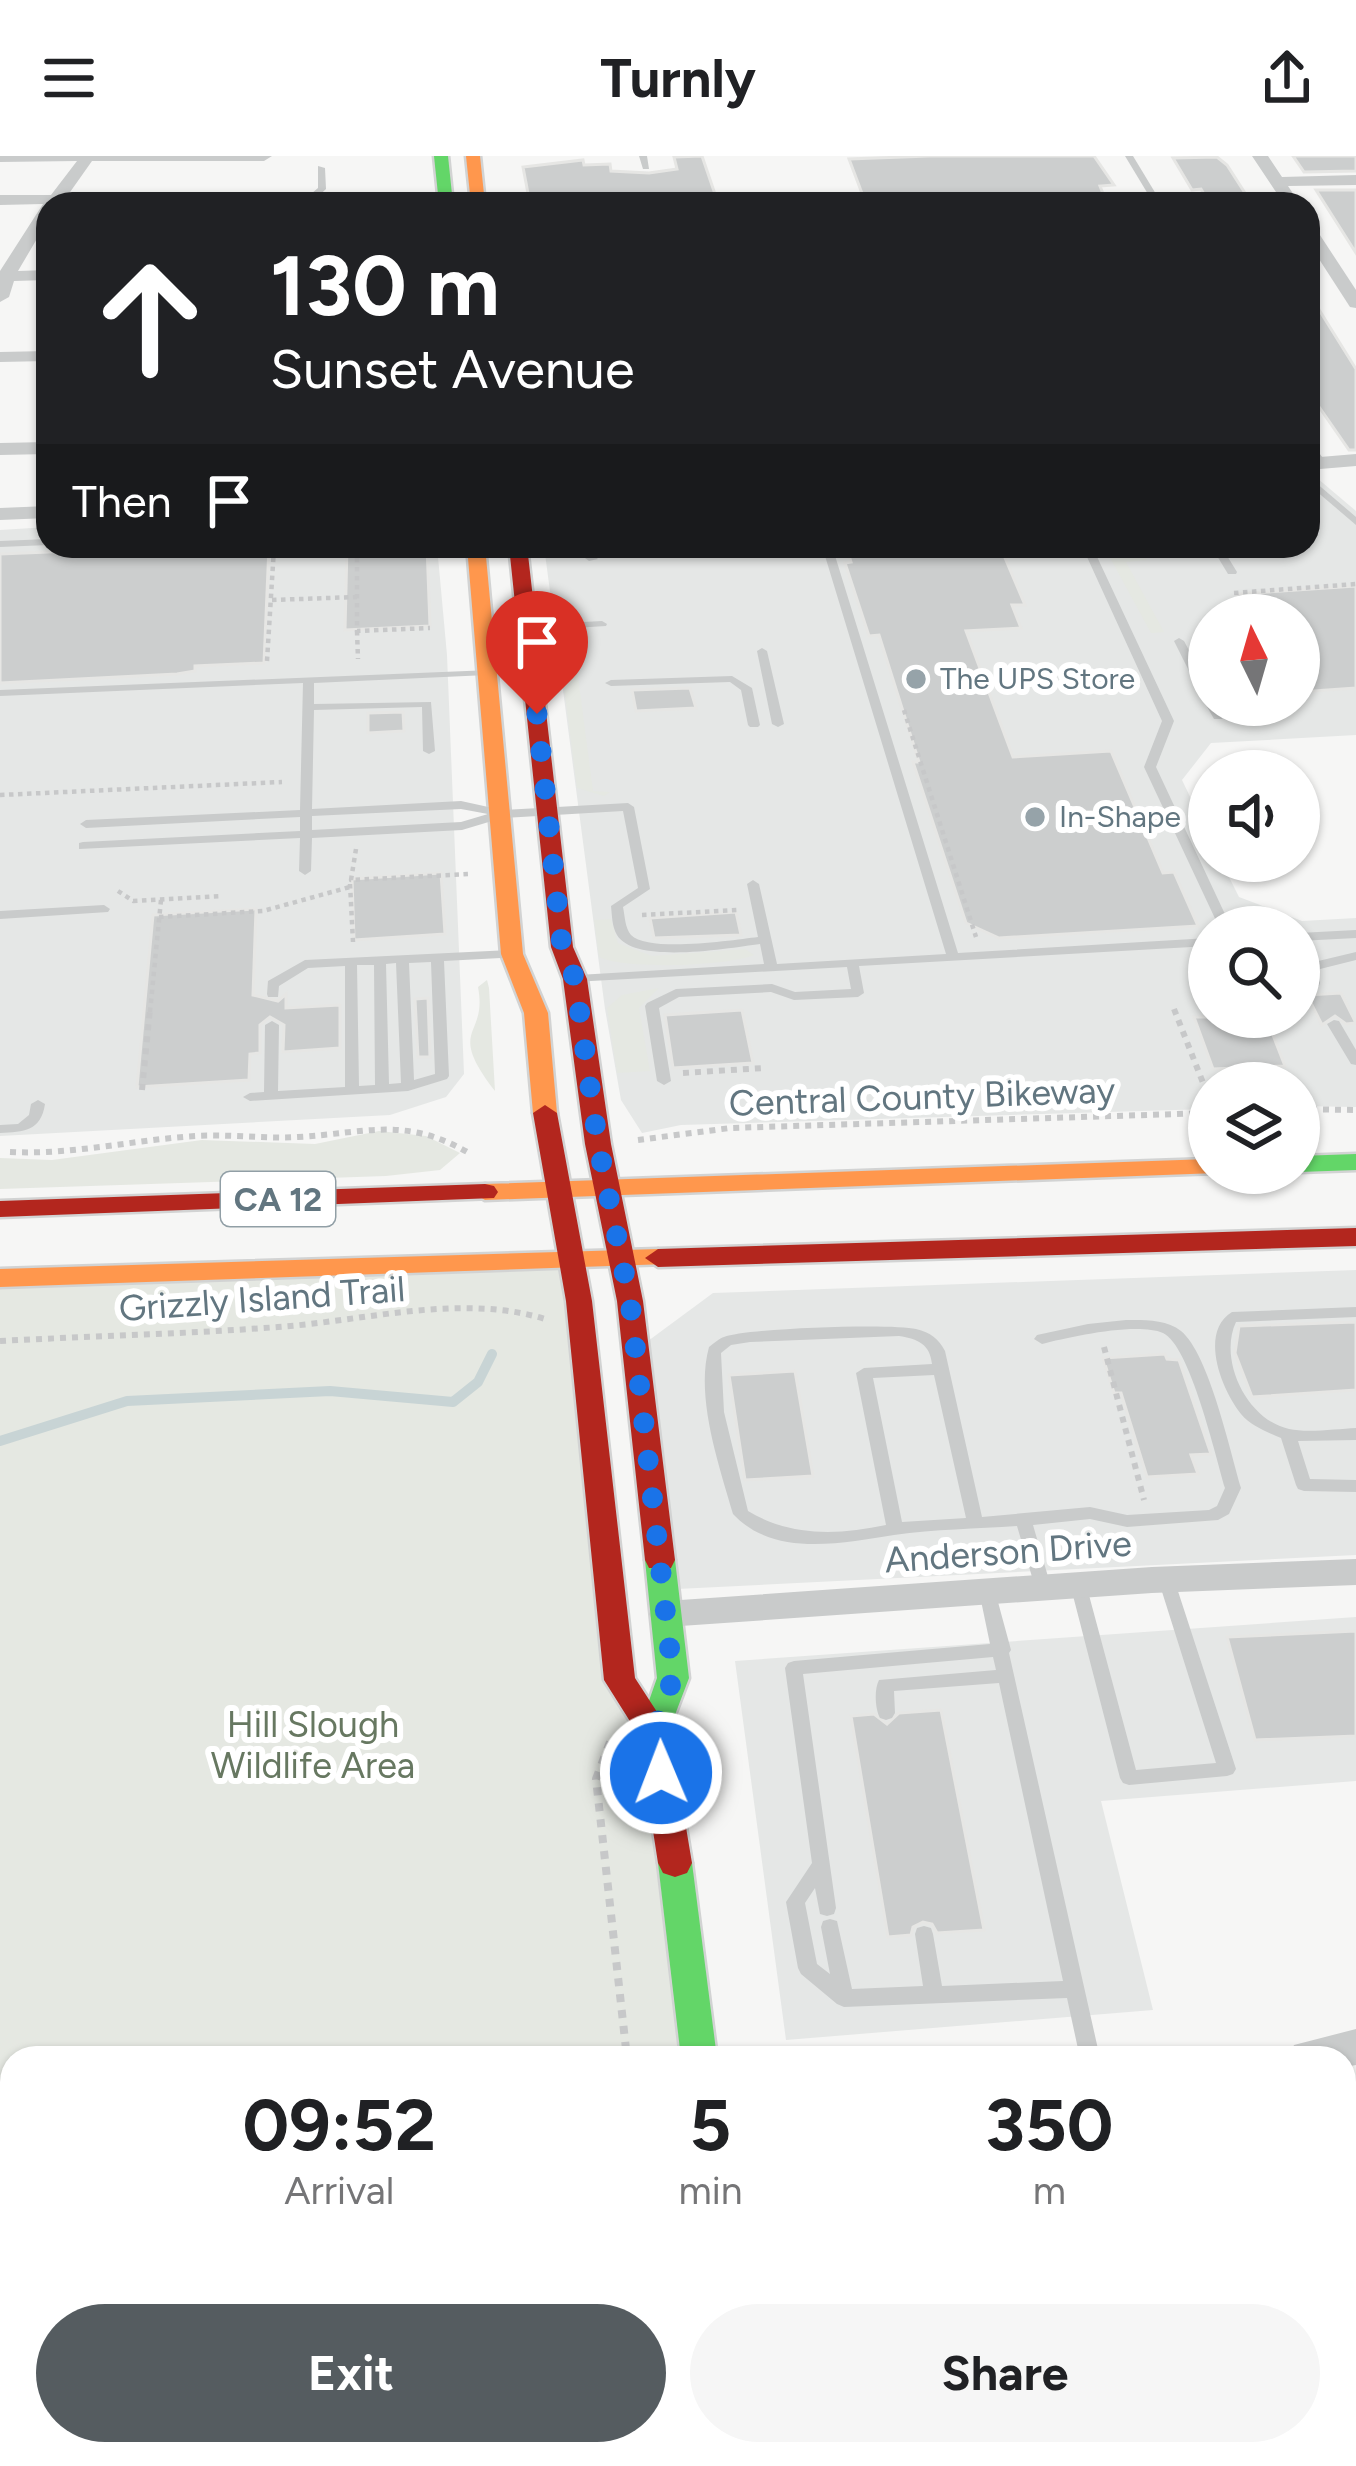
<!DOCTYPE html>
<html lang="en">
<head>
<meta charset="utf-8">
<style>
	body { margin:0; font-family:Figtree,sans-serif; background:#f6f6f6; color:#202124; height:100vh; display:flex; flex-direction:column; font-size:45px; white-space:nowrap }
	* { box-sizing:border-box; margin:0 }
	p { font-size:39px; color:#757577 }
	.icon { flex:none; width:66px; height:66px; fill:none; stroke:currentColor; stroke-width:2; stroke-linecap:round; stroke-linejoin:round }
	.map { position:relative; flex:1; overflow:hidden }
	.details { position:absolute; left:0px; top:1890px; width:1356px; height:420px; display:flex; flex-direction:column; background:#fff; border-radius:36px 36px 0 0; box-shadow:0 3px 9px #0004 }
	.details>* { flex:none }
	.top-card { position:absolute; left:36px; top:36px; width:1284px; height:366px; border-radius:36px; box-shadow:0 3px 9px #0004; background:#202124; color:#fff; overflow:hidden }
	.needle { width:78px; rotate:355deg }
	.fabs { position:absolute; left:1188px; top:438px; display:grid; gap:24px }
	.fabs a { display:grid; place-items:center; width:132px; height:132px; border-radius:50%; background:#fff; box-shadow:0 3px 9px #0004; font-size:60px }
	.pin { position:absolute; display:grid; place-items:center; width:102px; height:102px; color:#fff; margin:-123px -51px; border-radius:50% 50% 50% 0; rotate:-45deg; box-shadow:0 0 12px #0007 }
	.pin .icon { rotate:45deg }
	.me { position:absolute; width:132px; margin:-66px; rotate:359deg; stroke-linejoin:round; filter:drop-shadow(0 0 9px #0008) }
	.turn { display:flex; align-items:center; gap:42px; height:252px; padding:0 36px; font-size:54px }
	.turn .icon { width:156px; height:156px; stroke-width:2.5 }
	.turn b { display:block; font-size:84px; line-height:102px }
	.then { display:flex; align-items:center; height:114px; padding:0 36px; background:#0003; gap:24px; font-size:45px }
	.eta { display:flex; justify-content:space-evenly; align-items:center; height:204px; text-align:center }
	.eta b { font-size:72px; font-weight:700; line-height:84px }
	.button { display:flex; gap:24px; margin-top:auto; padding:24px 36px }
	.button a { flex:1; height:138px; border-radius:72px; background:#555c60; color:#fff; font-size:48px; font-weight:700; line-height:138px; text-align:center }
	.button a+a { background:#f6f6f6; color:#202124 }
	header { display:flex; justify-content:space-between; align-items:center; height:156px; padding:0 36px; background:#fff; font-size:54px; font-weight:700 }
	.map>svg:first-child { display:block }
	.built { fill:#e5e7e6; fill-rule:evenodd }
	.green { fill:#e5e8e2 }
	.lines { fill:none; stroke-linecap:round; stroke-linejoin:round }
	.stream { stroke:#c8d4d5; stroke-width:10 }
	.building { fill:#cccece; stroke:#e6e6e4; stroke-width:3 }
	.fast-casing { stroke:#d2d3d3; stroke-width:5 }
	.slow-casing { stroke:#d2d3d3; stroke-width:5 }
	.jam-casing { stroke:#d2d3d3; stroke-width:5 }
	.path-far2 { stroke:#c7c8c9; stroke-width:4.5; stroke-dasharray:4.5 4.5; stroke-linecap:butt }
	.path-far1 { stroke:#c7c8c9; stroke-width:6; stroke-dasharray:6 6; stroke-linecap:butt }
	.path { stroke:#c7c8c9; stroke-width:8; stroke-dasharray:8 8; stroke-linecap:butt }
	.lane { fill:#c9cbcb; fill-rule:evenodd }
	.street { fill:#c9cbcb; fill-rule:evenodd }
	.fast { fill:#63d668; fill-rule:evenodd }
	.slow { fill:#ff974d; fill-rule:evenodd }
	.jam { fill:#b3261e; fill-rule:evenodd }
	.route { stroke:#1a73e8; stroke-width:21; stroke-dasharray:0 37.8 }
	.poi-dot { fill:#96a3a9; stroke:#fff; stroke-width:4.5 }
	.labels { text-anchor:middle; stroke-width:12; stroke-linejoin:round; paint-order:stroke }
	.far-poi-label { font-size:30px; fill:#627680; stroke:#fff; text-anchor:start }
	.shield { fill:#fff; stroke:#919fa6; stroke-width:3 }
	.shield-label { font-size:33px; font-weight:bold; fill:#627680 }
	.street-label { font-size:36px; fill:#627680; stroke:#fff }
	.park-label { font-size:36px; fill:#677861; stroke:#fff }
</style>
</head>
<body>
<header><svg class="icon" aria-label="menu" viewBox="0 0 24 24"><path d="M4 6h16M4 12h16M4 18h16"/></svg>Turnly<svg class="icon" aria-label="share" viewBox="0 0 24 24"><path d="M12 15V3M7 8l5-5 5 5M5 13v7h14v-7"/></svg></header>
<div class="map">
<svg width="1356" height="2310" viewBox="0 0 1356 2310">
	<rect width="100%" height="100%" fill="#f6f6f5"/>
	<!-- built -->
	<g class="built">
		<path d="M1317,322L1356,355V579L1211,587L1182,624L1209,680V705H1221L1239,741L1302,765L1356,762V951L1299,950V927H1209V953L681,969L642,977L621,944L605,853L544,390H1308V323ZM1209,459H1299V549H1209ZM1209,771H1299V861H1209Z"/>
		<path d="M48,371V390H437L447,499L464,918L446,941L390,959L0,980V374Z"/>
		<path d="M1356,1114V1399L677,1433L648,1185L713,1137Z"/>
		<path d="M1356,1461V1625L1101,1645L1153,1854L786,1884L735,1505Z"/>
	</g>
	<!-- green -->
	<g class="green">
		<path d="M1141,394L1147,404L1126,406L1164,476L1151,477L1107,396Z"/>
		<path d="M582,479L591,481L574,490L593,635L610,636L604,640L577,632L558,484Z"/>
		<path d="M611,763L618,787L652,800L745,793L754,799C727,810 626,814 599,801L594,764Z"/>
		<path d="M487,824L489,832L495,935C445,870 488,883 478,831Z"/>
		<path d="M659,832L639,852L650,915L617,917L607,852L622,839Z"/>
		<path d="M379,975L426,980L460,997L440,1014L386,1020L0,1033V1002L52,1004L202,984L315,988Z"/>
		<path d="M570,1102L698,1902H12V2298H741L742,2310H0V1122Z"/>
	</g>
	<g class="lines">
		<!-- stream -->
		<path class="stream" d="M0,1285L127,1245L330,1235L453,1246L478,1226L492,1198"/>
	</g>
	<!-- building -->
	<g class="building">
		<path d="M702,0L716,41L676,48H649L644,43L530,48L523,11L583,4L584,9L610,8L611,15L649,17L677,13L674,1Z"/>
		<path d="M929,0H1094L1114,29L1100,30L1107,48H866L849,3Z"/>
		<path d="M1293,0H1356V15L1304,16Z"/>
		<path d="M1217,1L1227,9L1252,48H1210L1201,33L1192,34L1173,2Z"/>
		<path d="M1316,34H1356V97Z"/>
		<path d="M1308,136L1356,213V294H1349L1308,235Z"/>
		<path d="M194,390H269L264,507L195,510V515L177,518L0,527V398Z"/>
		<path d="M347,390H427L430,470L345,474Z"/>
		<path d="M846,390H1000L1025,449H1012L1021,472L966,475L1013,601L1111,595L1163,717L1174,716L1198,770L999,782L966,767L913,606H919L879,479L869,480L845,407L851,406Z"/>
		<path d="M1356,430V532L1299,536V459H1237V438Z"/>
		<path d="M690,532L696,552L636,555L632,534Z"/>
		<path d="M403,556L404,575L368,577V557Z"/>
		<path d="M441,717L445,778L354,784L352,723Z"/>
		<path d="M256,753L253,839L278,845L286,838V852L340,849V892L283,896L284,869L270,861L260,869V897L250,898L249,924L137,931L153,759Z"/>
		<path d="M736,756L741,779L654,782L650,762Z"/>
		<path d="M1341,837L1356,867L1346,868L1335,860L1322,869L1307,839Z"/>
		<path d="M428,842L430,901H418L415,843Z"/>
		<path d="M742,854L753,907L673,912L665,859Z"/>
		<path d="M1194,861H1266L1285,910L1213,913Z"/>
		<path d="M1356,1166V1234L1252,1241L1235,1197L1239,1170Z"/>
		<path d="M1165,1198L1167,1203L1179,1204L1211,1298L1191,1299L1198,1318L1147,1321L1121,1237H1114L1103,1202Z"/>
		<path d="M795,1215L813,1320L745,1324L729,1219Z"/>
		<path d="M1356,1475V1580L1255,1584L1227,1481Z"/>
		<path d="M941,1554L984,1774L937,1777L932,1768L923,1766L913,1771L911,1779L888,1781L851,1560L874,1558L887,1568L899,1557Z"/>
	</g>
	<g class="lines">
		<!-- fast casing -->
		<g class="fast-casing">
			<g id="fast">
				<path d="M434,0H448L453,48H439Z"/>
				<path d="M1356,998V1014L1299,1016V1000Z"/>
				<path d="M660,1393L671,1396L675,1404L689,1522L665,1585L654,1589L643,1585L638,1576L657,1522L645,1404L649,1396Z"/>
				<path d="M675,1693L687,1697L692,1707L717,1902H681L658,1707L663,1697Z"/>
				<path d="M721,2298H761L762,2310H722Z"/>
			</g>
		</g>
		<!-- slow casing -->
		<g class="slow-casing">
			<g id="slow">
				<path d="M466,0H480L485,48H471Z"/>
				<path d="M467,390H485L523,798L548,857L557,957L545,965L533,957L524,857L501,798Z"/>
				<path d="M1209,1003V1017H1217L485,1044L472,1036L485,1028Z"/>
				<path d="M658,1093L667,1096L671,1102L667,1108L0,1131V1113Z"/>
			</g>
		</g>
		<!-- jam casing -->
		<g class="jam-casing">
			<g id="jam">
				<path d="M509,390H527L573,791L587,823L611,988L643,1145L675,1404L671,1412H649L645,1404L617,1145L585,988L563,823L551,791Z"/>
				<path d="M545,949L557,957L592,1145L635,1522L670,1576L692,1707L687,1717L675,1721L663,1717L658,1707L638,1578L604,1524L566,1145L533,957Z"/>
				<path d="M485,1028L494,1030L498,1036L494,1042L0,1061V1045Z"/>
				<path d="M1356,1072V1090L658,1111L645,1102L658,1093Z"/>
			</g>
		</g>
		<!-- path-far2 -->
		<g class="path-far2">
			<path d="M391,390L357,391V475L430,472"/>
			<path d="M1234,437L1356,428"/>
			<path d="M272,444L357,441"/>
			<path d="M357,475L358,503"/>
			<path d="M267,505L274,392"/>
			<path d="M904,554L976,781"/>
			<path d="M0,639L282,626"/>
			<path d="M356,693L351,724L469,718"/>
			<path d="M350,728L353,786"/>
			<path d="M118,735L133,745L222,740"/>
			<path d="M642,759L737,754"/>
			<path d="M159,761L263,755L350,731"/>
			<path d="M150,856L161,744"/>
		</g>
		<!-- path-far1 -->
		<g class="path-far1">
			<path d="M1174,853L1209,942"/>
			<path d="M683,917L763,912"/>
			<path d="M142,934L150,853"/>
			<path d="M1299,953L1356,954"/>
			<path d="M638,984L730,972L1209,957"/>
			<path d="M10,996C73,999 133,984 195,980C230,978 264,983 298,981C366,977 405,960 469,997"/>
			<path d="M0,1185C93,1180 186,1178 278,1171C365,1165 460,1137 545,1163"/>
			<path d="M1104,1191L1144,1344"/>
		</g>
		<!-- path -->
		<g class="path">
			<path d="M610,1586L596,1623L627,1902"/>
			<path d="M669,2298L670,2310"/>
		</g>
		<!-- lane -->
		<g class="lane">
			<path d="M639,0H647L649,13H643Z"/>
			<path d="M1125,0H1133L1162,48H1154Z"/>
			<path d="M318,10L325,12L326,33L311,47H305V43L318,32Z"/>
			<path d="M1308,286L1311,287L1327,307L1325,309H1319L1308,295Z"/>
			<path d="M1308,320L1356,361V369L1308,328Z"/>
			<path d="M48,383V389L0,391V385Z"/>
			<path d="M303,390H313L314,393L305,395Z"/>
			<path d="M569,390H581L598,403L589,405Z"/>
			<path d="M822,390H832L958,797L1209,782V790L859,810L864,837L858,841L794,844L771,836L679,841L659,852L671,925L664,929L657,925L645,850L647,847L676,833L772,828L795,836L851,833L847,811L573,826L572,823L573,820L578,819L764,808L760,788C729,792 635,809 617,779C612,771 612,759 611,750L638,732L623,655L502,662L462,674L312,682L311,715L305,719L299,715L300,682L79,693V687L83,686L300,675V661L86,672L80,668L86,664L300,654L303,527L0,540V534L491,514L492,516L487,519L314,527V548L431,546L435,595L429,598L423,595L422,551L314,554L312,653L461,645L502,654L628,647L634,651L650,733L623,751C625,761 625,772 631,779C649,797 733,784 758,781L747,728L753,724L759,728L777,808L946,798ZM461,653L488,658L461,666L312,674V660Z"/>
			<path d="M1082,390H1092L1174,565L1156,611L1231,771H1219L1144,611L1162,565Z"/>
			<path d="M1211,390H1221L1237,416L1236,418H1228Z"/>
			<path d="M602,465L607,468L606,470L526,475L521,472L526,469Z"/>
			<path d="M1179,482L1184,485L1209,532V546L1203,543L1174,485Z"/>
			<path d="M762,492L767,495L784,568L778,571L772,568L757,495Z"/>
			<path d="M732,520L752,532L760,569L758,571H750L748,569L741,534L730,526L611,530L605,527L611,524Z"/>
			<path d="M1209,546V549H1218L1224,561L1222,563H1214L1206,549Z"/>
			<path d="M104,749L110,753L108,756L0,763V755Z"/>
			<path d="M1356,774V782L1299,785V777Z"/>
			<path d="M512,794L517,795V801L444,805L449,920L447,923L408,935L250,945L243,941L250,937L264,936L265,869L272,865L279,869L278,935L345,931V810L308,812L279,830L278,841H268L267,838L268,825L305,804ZM431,806L435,918L414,924L409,807ZM396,807L401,927L389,928L386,808ZM357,809H374L375,929L359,930Z"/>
			<path d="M1356,796V804L1320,813L1317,816L1320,827L1319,830H1309L1305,816L1310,807Z"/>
			<path d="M1334,864L1339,865L1356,894V909L1351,908L1327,868Z"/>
			<path d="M38,944L45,948C41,975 24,976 0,977V969L18,968L29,959L31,948Z"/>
			<path d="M1356,1151V1161L1236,1166C1218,1204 1247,1264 1289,1273C1307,1277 1337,1273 1356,1272V1284L1298,1285L1310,1323L1356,1324V1336L1304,1335L1298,1333L1296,1329L1281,1282C1267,1276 1251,1270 1241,1258C1221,1233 1199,1176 1232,1156Z"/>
			<path d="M1126,1164C1144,1164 1166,1163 1181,1175C1209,1198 1230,1295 1241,1332L1229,1358L1218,1364L1127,1371L1090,1363L1033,1369L1051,1431L1049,1436H1037L1035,1431L1017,1370C976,1373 935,1373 894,1379C842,1387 774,1402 733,1358C719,1309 695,1241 709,1191C713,1188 720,1182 724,1181C746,1172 893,1167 916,1173C931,1177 938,1182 945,1195L982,1361L1090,1351L1127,1359L1209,1354L1217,1350L1225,1332C1216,1302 1190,1189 1163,1177C1136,1166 1070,1181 1042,1188L1034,1183L1037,1179L1088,1168ZM899,1180C918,1183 930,1188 932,1208L864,1212L856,1217L886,1369C838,1379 791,1381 748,1355L724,1256L721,1197L731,1189L750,1186ZM934,1219L966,1362L902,1366L873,1222Z"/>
			<path d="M1166,1417L1172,1419L1174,1423L1236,1613L1233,1618L1227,1620L1129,1629L1123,1627L1120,1622L1070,1428L1072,1424H1084L1086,1428L1136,1614L1216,1607L1158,1423L1160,1419Z"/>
			<path d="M987,1429L993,1430L995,1435L1011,1494L1009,1497L1100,1902H1080L1067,1842L844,1851L837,1848L801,1818L798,1812L786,1746L812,1707L785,1512L788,1507L794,1505L990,1488L979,1435L981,1430ZM993,1501L996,1514L879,1524C874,1533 875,1553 880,1562L886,1564L892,1562L895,1557L894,1535L999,1527L1063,1825L942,1830L933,1778L931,1772L924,1770L917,1772L915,1778L923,1830L852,1833L837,1765L830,1763L823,1765L821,1771L830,1818L817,1808L805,1747L815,1732L820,1758L827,1760L834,1758L836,1752L803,1518Z"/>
		</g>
		<!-- street -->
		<g class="street">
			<path d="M0,0H272L264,5H92L68,39L297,37L318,48H48V64L18,115L48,114V124L14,125L9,141L0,146V115L43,48L0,49V39H51L77,5L0,6Z"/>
			<path d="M1252,0H1268L1282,21L1356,19V29L1288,30L1300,48H1284Z"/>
			<path d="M1308,68L1314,70L1356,134V152L1350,151L1308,86Z"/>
			<path d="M48,195V205L0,206V196Z"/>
			<path d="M48,286V298L0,299V287Z"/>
			<path d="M1356,298V310L1308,314V302Z"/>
			<path d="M48,350V362L0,364V352Z"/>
			<path d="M1356,1403V1429L1152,1437L666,1471L654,1467L649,1458L654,1449L666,1445L1152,1411Z"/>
			<path d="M1356,1873V1909L1344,1911V1902H1288L1294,1889Z"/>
			<path d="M1356,2219V2263L1344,2266V2222Z"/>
		</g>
		<!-- fast -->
		<use href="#fast" class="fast"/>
		<!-- slow -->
		<use href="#slow" class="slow"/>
		<!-- jam -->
		<use href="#jam" class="jam"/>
	</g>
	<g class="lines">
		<!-- route -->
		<path class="route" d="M537,558L562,791L575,823L598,988L630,1145L673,1522L654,1576L661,1617"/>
	</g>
	<!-- markers -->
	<g class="poi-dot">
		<circle cx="916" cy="523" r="12"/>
		<circle cx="1035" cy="661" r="12"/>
	</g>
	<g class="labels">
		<!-- far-poi labels -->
		<g class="far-poi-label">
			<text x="940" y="533">The UPS Store</text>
			<text x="1059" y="671">In-Shape</text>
		</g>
		<!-- shield labels -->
		<rect class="shield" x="221" y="1016" width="114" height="54" rx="9"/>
		<g class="shield-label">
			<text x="278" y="1055">CA 12</text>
		</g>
		<!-- street labels -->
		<g class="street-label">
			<text transform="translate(922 940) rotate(-2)" y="13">Central County Bikeway</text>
			<text transform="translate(262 1142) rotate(-4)" y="13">Grizzly Island Trail</text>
			<text transform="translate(1008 1395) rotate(-4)" y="13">Anderson Drive</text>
		</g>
		<!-- park labels -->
		<g class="park-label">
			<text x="313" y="1581">Hill Slough<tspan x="313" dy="41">Wildlife Area</tspan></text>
		</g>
	</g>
</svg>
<div class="fabs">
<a><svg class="needle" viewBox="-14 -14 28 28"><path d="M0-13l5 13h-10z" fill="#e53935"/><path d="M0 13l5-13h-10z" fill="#757577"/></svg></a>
<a><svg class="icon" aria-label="sound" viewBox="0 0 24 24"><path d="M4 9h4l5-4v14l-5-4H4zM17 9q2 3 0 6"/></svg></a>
<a><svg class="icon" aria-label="search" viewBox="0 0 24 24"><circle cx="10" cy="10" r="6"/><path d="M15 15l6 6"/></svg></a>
<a><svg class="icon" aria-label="layers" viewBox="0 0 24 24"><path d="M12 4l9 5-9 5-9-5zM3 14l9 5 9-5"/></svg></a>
</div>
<div class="pin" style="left:537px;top:558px;background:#d93025"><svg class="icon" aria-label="arrive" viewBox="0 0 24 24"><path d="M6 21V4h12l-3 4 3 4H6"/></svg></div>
<svg class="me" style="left:661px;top:1617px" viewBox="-20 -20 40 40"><circle r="17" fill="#1a73e8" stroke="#fff" stroke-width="3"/><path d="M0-11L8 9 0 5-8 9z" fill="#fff"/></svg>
<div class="top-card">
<div class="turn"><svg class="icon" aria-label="ahead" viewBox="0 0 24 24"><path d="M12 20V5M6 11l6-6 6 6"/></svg><div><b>130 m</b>Sunset Avenue</div></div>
<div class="then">Then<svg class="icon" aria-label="arrive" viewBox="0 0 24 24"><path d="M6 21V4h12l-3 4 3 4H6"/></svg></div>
</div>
<section class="details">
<div class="eta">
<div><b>09:52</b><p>Arrival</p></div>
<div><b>5</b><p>min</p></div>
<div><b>350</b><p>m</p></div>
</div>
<div class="button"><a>Exit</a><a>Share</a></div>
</section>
</div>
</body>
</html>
